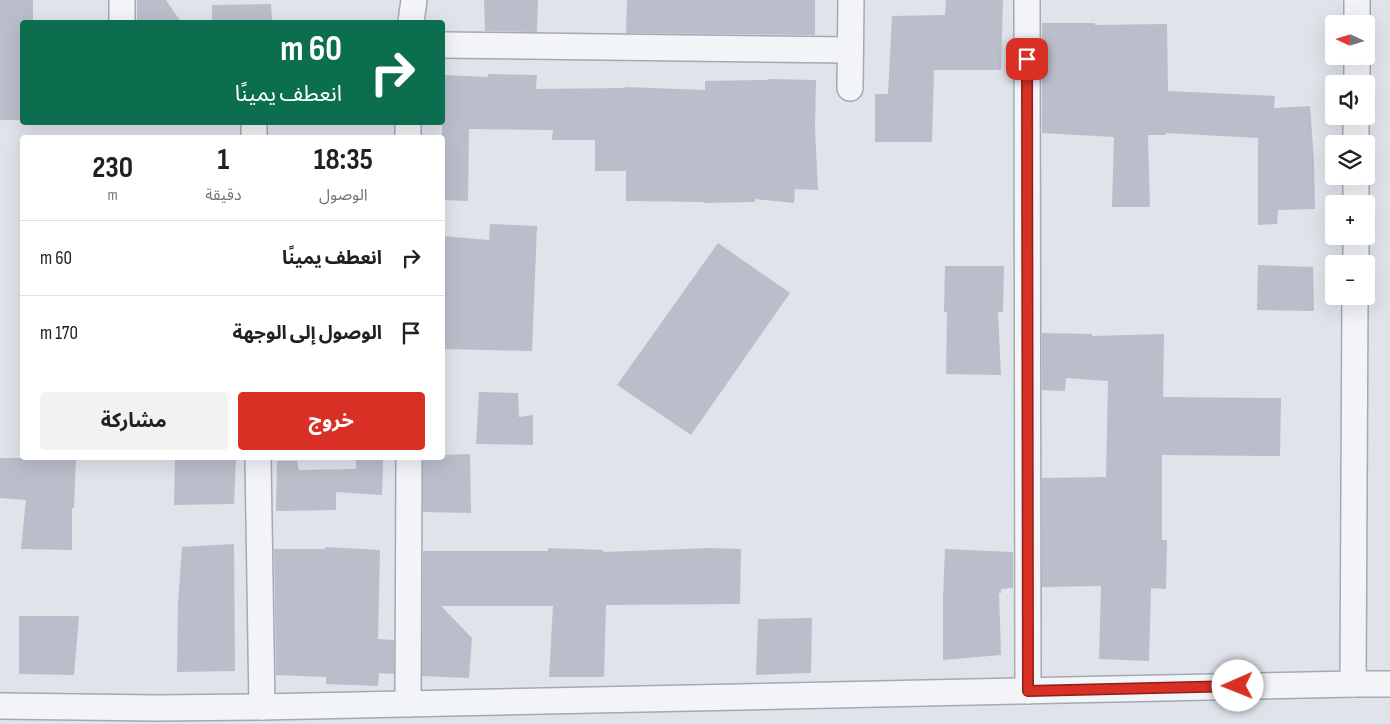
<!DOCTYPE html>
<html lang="ar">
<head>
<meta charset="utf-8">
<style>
	body { margin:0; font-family:"Sofia Sans Condensed","Noto Sans Arabic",sans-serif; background:#f2f2f2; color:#202124; direction:rtl; height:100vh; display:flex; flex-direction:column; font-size:19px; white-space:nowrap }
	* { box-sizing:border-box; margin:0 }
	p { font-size:16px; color:#757577 }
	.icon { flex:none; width:28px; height:28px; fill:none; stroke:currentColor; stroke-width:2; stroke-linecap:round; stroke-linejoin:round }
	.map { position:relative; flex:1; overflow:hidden; direction:ltr }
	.panel { position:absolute; left:20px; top:135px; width:425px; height:325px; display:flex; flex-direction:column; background:#fff; border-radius:5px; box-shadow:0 5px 20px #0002; direction:rtl }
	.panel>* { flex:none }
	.guide { position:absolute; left:20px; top:20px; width:425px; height:105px; border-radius:5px; box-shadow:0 5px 20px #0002; direction:rtl; background:#0b6e4f; color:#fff; overflow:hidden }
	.needle { width:32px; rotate:274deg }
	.controls { position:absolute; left:1325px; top:15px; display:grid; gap:10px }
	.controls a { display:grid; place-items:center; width:50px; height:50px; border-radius:5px; background:#fff; box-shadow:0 5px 20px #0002; font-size:25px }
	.pin { position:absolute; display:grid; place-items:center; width:42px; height:42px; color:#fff; margin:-21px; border-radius:10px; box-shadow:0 2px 8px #0006 }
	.me { position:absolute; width:55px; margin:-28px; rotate:269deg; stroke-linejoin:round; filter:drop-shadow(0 0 4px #0008) }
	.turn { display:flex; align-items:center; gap:18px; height:105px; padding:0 20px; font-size:22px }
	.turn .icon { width:65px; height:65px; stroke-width:2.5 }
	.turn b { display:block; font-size:35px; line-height:42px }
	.eta { display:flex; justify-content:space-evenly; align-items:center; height:85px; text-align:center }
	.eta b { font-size:30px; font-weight:700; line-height:35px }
	.button { display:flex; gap:10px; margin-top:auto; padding:10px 20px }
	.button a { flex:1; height:58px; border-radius:5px; background:#d93025; color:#fff; font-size:20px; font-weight:700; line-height:58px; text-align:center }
	.button a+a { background:#f2f2f2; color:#202124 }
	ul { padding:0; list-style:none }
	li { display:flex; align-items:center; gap:15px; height:75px; padding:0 20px; border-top:1px solid #e0e0e0 }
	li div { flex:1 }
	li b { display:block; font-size:19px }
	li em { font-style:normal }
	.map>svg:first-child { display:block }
	.building { fill:#b9beca }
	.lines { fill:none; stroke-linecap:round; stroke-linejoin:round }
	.minor-casing { stroke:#a4a9b4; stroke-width:28 }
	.minor { stroke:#f2f4f8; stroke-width:25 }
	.route-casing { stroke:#8d1f18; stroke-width:12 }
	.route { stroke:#d93025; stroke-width:9 }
</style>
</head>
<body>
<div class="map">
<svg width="1390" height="724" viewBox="0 0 1390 724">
	<rect width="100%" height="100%" fill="#dfe3ea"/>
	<!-- building -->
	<g class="building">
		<path d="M0,0H33V22H22V120H0Z"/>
		<path d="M137,0H166L181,22H137Z"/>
		<path d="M484,0H538L537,32L485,31Z"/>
		<path d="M627,0H815V35L626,33Z"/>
		<path d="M946,0H1003L1001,70H934L932,142H875V94H888L892,16L945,15Z"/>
		<path d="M271,4L272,22H212V5Z"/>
		<path d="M1042,23H1095V25L1167,24L1168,91L1275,96L1274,108L1310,106L1314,162L1315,209L1278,210L1277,224L1258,225V138L1166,133V135H1148L1150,207H1112L1114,137L1042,133Z"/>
		<path d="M488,74L537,75L536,89L625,88V87L705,90V81L768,80V79L816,80L815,128L818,190L795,189L794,203L755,199V202L704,203V202L626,201V171H595V140H552L553,130L469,129L468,201L442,200V75L488,77Z"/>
		<path d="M490,224L537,226L532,351L442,349V236L489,240Z"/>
		<path d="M718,243L790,293L691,435L617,385Z"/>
		<path d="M1258,265L1313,267L1314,311L1257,310Z"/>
		<path d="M945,266H1004L1003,312H998L1001,375L946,374L947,312H944Z"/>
		<path d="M1042,333L1092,334V336L1164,334L1163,397L1281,398L1280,456L1162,455V540H1167L1166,589L1151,588L1149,661L1099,659L1101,586L1042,587V478L1106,477L1108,381L1066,378L1065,391L1042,390Z"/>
		<path d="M479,392L518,393L519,417L533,415V445L476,444Z"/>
		<path d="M470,454L471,513L423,512V458H442V455Z"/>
		<path d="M0,458H76L74,508H72V550L21,549L26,500L0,498Z"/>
		<path d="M175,458H236L234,504L174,505Z"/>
		<path d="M356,458L383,459L382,495L336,492V510L276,511L277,461H297L299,470L356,469Z"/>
		<path d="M234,544L235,671L177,672L178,603L182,547Z"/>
		<path d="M325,547L380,550L378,639L394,640V674L379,673L378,686L326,684V677L276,675L274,549H325Z"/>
		<path d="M548,548L604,550L603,552L709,548L741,549L740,604L606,605L604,677H549L553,606H441L472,638L469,678L422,676L423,551H548Z"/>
		<path d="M945,549L1013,552V588L1001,589V593H999L1001,655L943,660V598Z"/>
		<path d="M19,616H79L74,675L19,674Z"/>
		<path d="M812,618L811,673L756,675L758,619Z"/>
	</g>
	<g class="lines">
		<!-- minor casing -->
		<g class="minor-casing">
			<g id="minor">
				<path d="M122,0V22"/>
				<path d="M1027,0L1028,691"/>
				<path d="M411,22L414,0"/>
				<path d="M1357,24V0"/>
				<path d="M442,45L850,50"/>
				<path d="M1357,84V56"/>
				<path d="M850,88L851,0"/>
				<path d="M254,122V138"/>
				<path d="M408,122V138"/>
				<path d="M1356,144V116"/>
				<path d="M1356,204V176"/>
				<path d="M1356,264V236"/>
				<path d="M258,458L262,707"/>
				<path d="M1353,684L1355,296"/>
				<path d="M408,704L409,458"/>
				<path d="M0,706L156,708L262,707L1353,684H1390"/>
			</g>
		</g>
		<!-- minor -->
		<use href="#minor" class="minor"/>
	</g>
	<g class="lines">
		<!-- route casing -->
		<g class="route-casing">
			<path id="route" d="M1027,59L1028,691L1238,686"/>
		</g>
		<!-- route -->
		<use href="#route" class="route"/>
	</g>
</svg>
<div class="controls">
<a><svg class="needle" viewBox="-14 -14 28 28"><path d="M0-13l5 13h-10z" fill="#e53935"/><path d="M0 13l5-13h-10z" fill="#757577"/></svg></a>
<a><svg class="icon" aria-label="sound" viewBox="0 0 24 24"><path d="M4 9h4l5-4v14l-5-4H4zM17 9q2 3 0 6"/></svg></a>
<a><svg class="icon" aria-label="layers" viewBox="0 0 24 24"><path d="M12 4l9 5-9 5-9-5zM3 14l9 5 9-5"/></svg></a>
<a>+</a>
<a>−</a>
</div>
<div class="pin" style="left:1027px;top:59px;background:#d93025"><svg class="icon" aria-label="arrive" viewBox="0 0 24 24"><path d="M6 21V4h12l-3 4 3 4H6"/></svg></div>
<svg class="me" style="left:1238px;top:686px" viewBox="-20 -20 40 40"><circle r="19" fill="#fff"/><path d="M0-13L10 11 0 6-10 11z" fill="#d93025"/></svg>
<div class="guide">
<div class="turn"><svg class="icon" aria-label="right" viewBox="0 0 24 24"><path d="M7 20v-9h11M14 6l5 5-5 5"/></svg><div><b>60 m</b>انعطف يمينًا</div></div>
</div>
<section class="panel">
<div class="eta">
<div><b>18:35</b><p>الوصول</p></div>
<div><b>1</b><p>دقيقة</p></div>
<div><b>230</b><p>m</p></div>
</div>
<ul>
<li><svg class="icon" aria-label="right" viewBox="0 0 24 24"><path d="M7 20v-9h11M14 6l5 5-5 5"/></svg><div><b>انعطف يمينًا</b></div><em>60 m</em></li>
<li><svg class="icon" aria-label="arrive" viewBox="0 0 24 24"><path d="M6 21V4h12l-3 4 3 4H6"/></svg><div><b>الوصول إلى الوجهة</b></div><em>170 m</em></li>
</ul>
<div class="button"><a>خروج</a><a>مشاركة</a></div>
</section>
</div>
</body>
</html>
